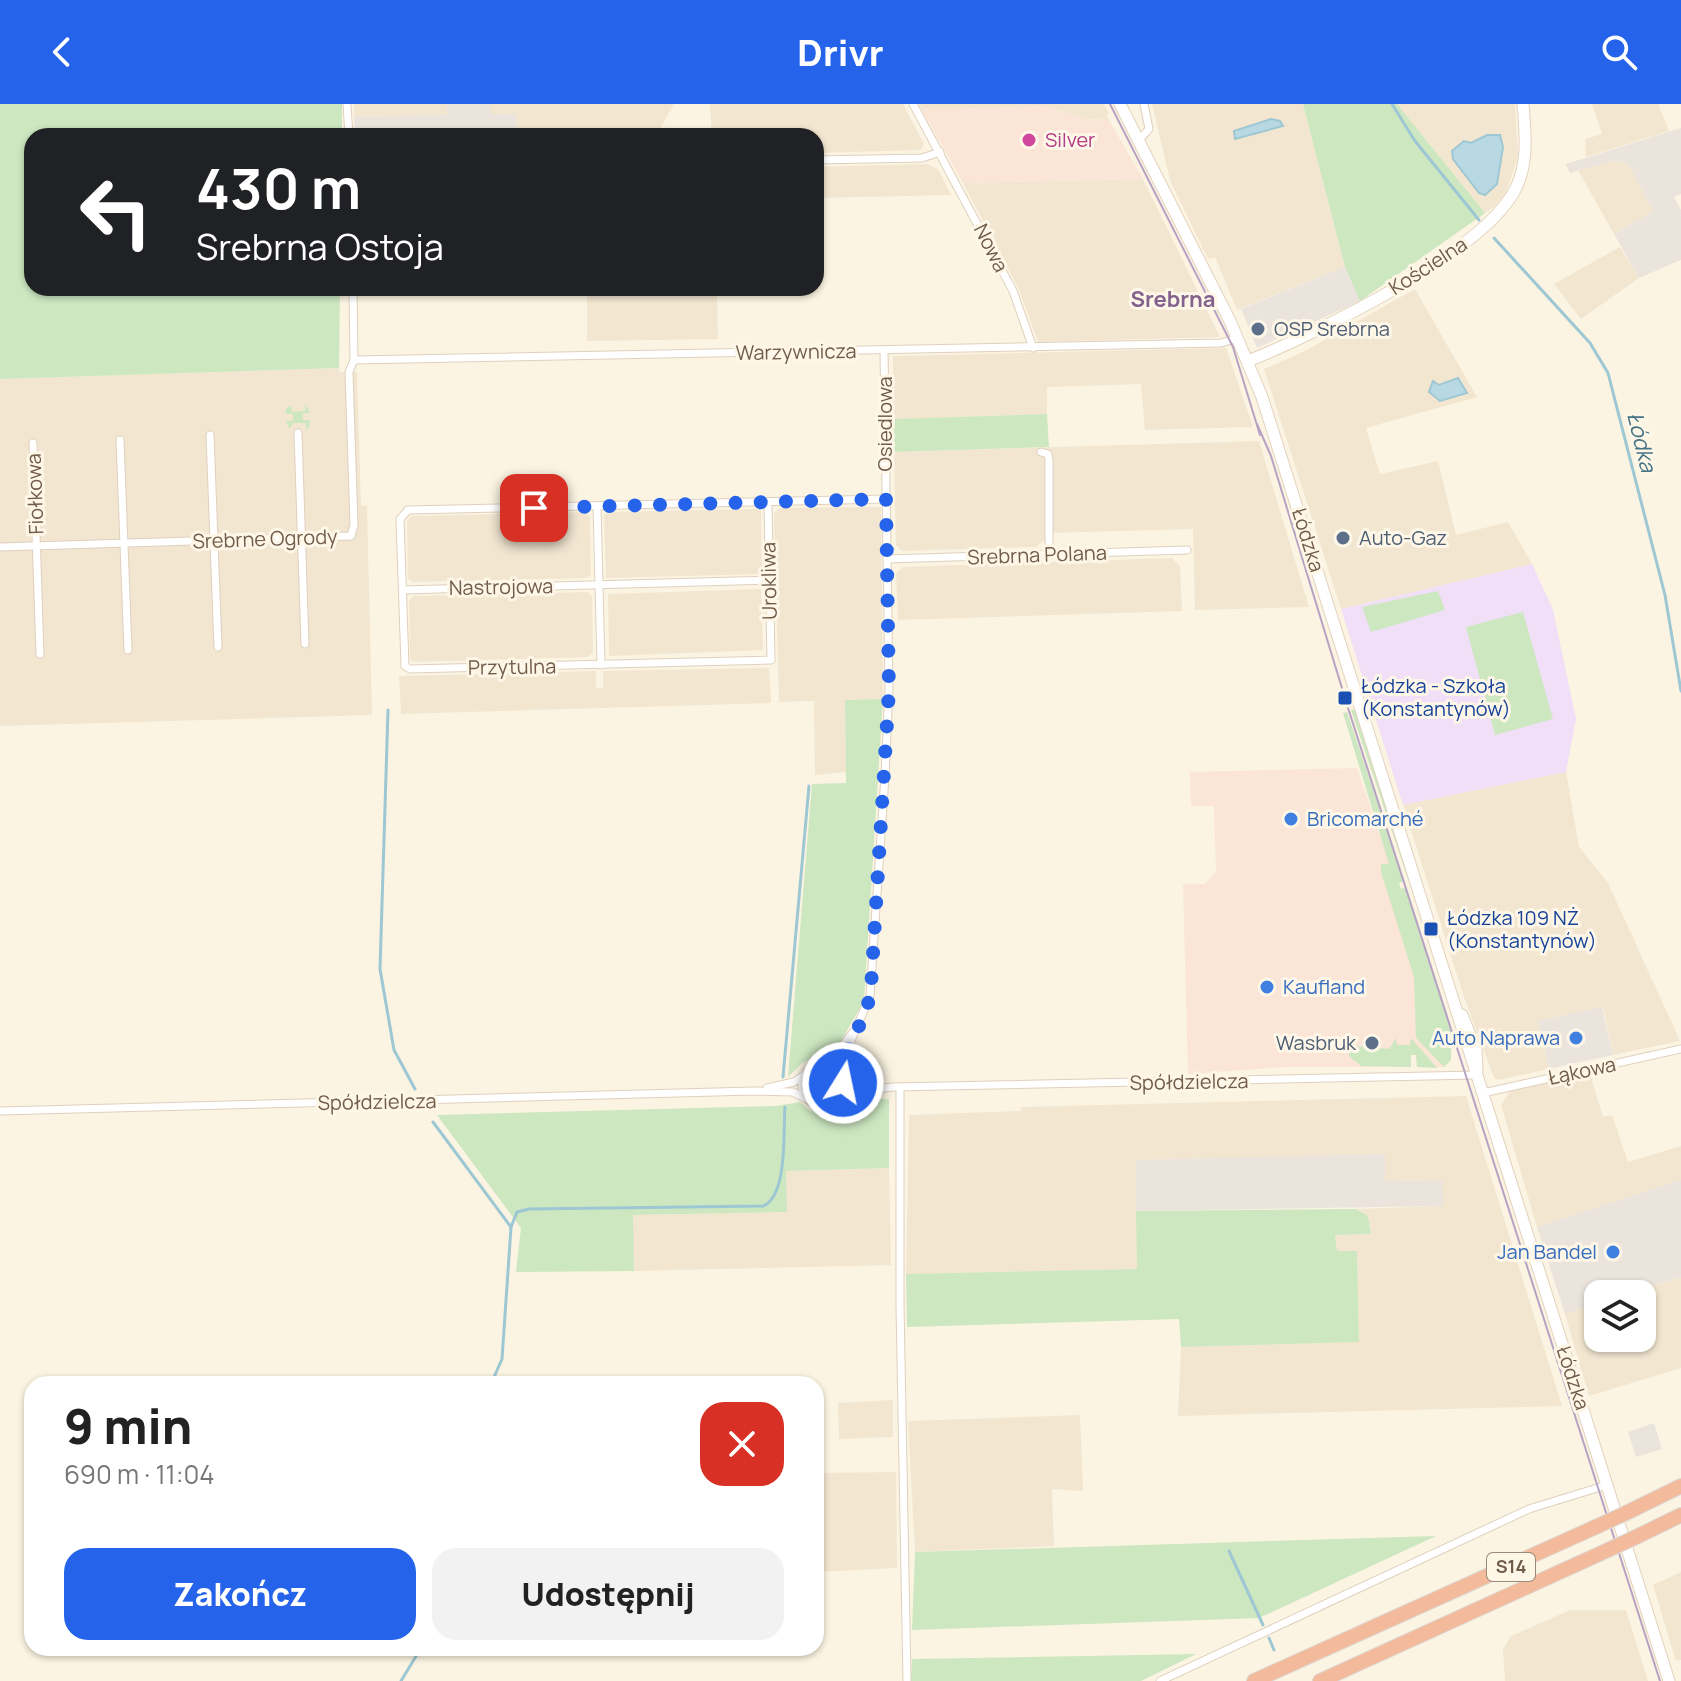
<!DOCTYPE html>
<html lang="pl">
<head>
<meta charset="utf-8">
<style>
	body { margin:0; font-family:Manrope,sans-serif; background:#f2f2f2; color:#222; height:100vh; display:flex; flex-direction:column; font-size:30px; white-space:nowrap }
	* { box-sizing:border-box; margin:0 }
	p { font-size:26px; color:#767676 }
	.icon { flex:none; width:44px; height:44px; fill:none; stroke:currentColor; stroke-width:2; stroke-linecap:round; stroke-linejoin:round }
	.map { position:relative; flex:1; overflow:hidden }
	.side { position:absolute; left:24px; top:1272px; width:800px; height:280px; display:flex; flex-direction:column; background:#fff; border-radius:24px; box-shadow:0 2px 6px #0004 }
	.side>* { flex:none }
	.guide { position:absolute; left:24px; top:24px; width:800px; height:168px; border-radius:24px; box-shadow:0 2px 6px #0004; background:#202124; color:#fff; overflow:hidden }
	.buttons { position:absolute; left:1584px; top:1176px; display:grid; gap:16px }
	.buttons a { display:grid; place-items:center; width:72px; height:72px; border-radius:16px; background:#fff; box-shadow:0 2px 6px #0004; font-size:40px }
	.pin { position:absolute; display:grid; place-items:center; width:68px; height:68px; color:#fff; margin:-34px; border-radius:16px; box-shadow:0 4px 12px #0006 }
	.me { position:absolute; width:88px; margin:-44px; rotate:10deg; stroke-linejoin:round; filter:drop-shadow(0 0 6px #0008) }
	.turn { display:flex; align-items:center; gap:28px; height:168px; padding:0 40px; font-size:36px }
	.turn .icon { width:104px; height:104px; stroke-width:2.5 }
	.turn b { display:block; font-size:56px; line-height:68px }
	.round { display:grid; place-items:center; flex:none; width:84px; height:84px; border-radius:24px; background:#f2f2f2 }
	.headline { display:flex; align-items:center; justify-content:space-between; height:136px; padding:0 40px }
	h1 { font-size:48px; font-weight:800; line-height:60px }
	.button { display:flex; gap:16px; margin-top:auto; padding:16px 40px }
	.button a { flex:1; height:92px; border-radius:24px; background:#2563eb; color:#fff; font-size:32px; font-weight:800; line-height:92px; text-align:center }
	.button a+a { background:#f2f2f2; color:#222 }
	header { display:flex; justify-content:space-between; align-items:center; height:104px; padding:0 40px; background:#2563eb; color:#fff; font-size:36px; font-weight:800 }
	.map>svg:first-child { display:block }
	.residential { fill:#f2e6d1 }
	.commercial { fill:#fbe5d6 }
	.industrial { fill:#eae4dd }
	.education { fill:#f0dff7 }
	.green { fill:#cde7c1 }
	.water { fill:#b8d9e3; stroke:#9ec7d4; stroke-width:2 }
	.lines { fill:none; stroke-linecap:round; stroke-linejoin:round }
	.stream { stroke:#9ec7d4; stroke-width:3 }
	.street-casing { stroke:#dfd0be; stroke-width:9 }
	.secondary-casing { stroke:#e3d2bd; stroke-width:13 }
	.highway-casing { stroke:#ddd8d4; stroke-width:16 }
	.street { stroke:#fff; stroke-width:7 }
	.secondary { stroke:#fff; stroke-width:11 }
	.highway { stroke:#f3ba9b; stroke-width:14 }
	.tram { stroke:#b7a2c3; stroke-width:2 }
	.highway-bridge-casing { stroke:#ddd8d4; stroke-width:16; stroke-linecap:butt }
	.highway-bridge { stroke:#f3ba9b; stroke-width:14 }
	.route { stroke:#2563eb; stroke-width:14; stroke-dasharray:0 25.2 }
	.hotel-dot { fill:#d1479c; stroke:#fef7e8; stroke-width:3 }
	.service-dot { fill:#5c6f8a; stroke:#fef7e8; stroke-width:3 }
	.transit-dot { fill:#1a4fb4; stroke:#fef7e8; stroke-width:3 }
	.shop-dot { fill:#3f7fe0; stroke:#fef7e8; stroke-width:3 }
	.labels { text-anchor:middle; stroke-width:6; stroke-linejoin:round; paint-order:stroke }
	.shield { fill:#fef7e8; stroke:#9b8a79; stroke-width:2 }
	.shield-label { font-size:18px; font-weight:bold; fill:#715c4a }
	.hotel-label { font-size:20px; fill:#b23c85; stroke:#fef7e8; text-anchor:start }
	.street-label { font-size:20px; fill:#715c4a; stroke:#fef7e8 }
	.service-label { font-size:20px; fill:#4e5e75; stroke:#fef7e8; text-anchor:start }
	.transit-label { font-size:20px; fill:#164399; stroke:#fef7e8; text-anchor:start }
	.shop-label { font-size:20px; fill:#366cbe; stroke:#fef7e8; text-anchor:start }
	.neighbourhood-label { font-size:22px; font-weight:bold; fill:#83628d; stroke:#fef7e8 }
	.water-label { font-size:22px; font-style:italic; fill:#457484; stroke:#fef7e8 }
</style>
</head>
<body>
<header><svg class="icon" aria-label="back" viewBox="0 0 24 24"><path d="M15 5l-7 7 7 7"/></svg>Drivr<svg class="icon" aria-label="search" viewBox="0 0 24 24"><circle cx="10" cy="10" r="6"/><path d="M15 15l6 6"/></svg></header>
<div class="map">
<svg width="1681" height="1577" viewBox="0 0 1681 1577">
	<rect width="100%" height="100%" fill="#fbf4e2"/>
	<!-- residential -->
	<g class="residential">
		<path d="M354,0H447L448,11L354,13Z"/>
		<path d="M490,0H674L656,32H517L516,10H490Z"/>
		<path d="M710,0H903L924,40L921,46L816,49V32H712Z"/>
		<path d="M919,0H1104L1109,10L1106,12L1109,16L1086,15L1045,2L922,6Z"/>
		<path d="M1152,0H1303L1345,163L1237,206L1215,153L1208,155L1170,76Z"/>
		<path d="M1397,0H1515L1518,52L1506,89L1495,102L1485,109Z"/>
		<path d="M1592,0H1658L1669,27L1586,53L1585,35L1602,30Z"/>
		<path d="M1616,56L1628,60L1654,107L1614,130L1578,66Z"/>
		<path d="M927,60L938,65L951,91L816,94V63Z"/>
		<path d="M1143,75L1220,233L1038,238L1019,186L963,79Z"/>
		<path d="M1620,143L1639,174L1581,215L1554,180Z"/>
		<path d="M587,184H717L718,235L587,237Z"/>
		<path d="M1415,185L1477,293L1366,324L1380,370L1438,357L1456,431L1508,418L1532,460L1341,505L1264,265L1303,248Z"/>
		<path d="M1226,244L1253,323L1145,326L1141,280L1047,283V310L893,315V252Z"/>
		<path d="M339,264L340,268H357L361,401L367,402L372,611L0,622V275Z"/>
		<path d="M1259,337L1309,503L1195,506L1193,425L1046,429L1045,435L1036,443L902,447L896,441L894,348Z"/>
		<path d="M881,403L883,595L845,596L846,668L815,671L814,597L779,598L774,410L779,404Z"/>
		<path d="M761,405L762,470L606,474L604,411L607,408Z"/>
		<path d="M587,408L590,413L591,471L587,474L413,478L408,475L407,417L411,412Z"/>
		<path d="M1172,454L1180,462L1182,507L898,516L896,469L903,463Z"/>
		<path d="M761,485L763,546L609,552L608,490Z"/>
		<path d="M588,488L592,493L593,549L588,553L414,558L410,555L409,497L413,492Z"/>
		<path d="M769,564L771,599L401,610L399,572L596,567V584H603V567Z"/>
		<path d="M1566,668L1579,743L1608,779L1680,937L1613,951L1603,903L1538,917L1549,965L1498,976L1494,974L1464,893L1403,701Z"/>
		<path d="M1590,970L1603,1013L1612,1011L1628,1058L1681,1042V1076L1537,1123L1501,1001L1510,987Z"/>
		<path d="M1466,992L1562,1302L1178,1312L1181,1243L1359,1238L1357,1147H1337L1335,1131L1371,1130L1368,1112L1356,1105L1442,1102L1441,1076L1384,1077L1385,1051L1136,1056L1137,1165L906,1170L909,1011L1021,1007V1003Z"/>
		<path d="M889,1064L891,1161L634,1167L632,1111L786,1108V1067Z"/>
		<path d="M1681,1173V1264L1589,1292L1565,1210L1598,1199V1234H1642V1190H1627Z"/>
		<path d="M893,1296V1333L839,1335L838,1299Z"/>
		<path d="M1080,1311L1083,1387L1052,1385L1054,1442L915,1448L908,1317Z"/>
		<path d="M896,1368L897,1464L816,1468L821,1369Z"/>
		<path d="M1681,1468V1556L1676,1557L1653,1481Z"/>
		<path d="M1570,1506H1626L1648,1577H1505L1503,1545L1511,1532Z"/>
	</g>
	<!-- commercial -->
	<g class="commercial">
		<path d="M1045,2L1086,15L1109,16L1143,75L963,79L922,6Z"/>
		<path d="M1357,664L1452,942L1451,956L1444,963H1417L1416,951H1411V963H1284L1188,970L1183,780H1205L1216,768L1214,702H1191L1190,668Z"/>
	</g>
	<!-- industrial -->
	<g class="industrial">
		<path d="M447,0H490L491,10H516L517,32H355L354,13L447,11Z"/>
		<path d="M1681,24V90L1674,93L1681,106V156L1639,174L1614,130L1654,107L1628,60L1616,56L1570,69L1566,60Z"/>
		<path d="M1345,163L1360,197L1257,244L1241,205Z"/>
		<path d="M1602,903L1613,951L1549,965L1538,917Z"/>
		<path d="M1385,1050V1077L1442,1076L1443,1102L1136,1107V1056Z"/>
		<path d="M1681,1076V1173L1627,1190H1598V1199L1565,1210L1537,1123Z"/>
		<path d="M1654,1319L1662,1345L1636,1353L1628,1328Z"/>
	</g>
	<!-- education -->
	<path class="education" d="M1532,460L1553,506L1576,615L1566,668L1403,701L1341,505Z"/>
	<!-- green -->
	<g class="green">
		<path d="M0,0H342V32H32V184H340L339,264L0,275Z"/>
		<path d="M1303,0H1397L1485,109L1360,197L1345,163Z"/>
		<path d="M305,300L310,309H303V316H310L309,323L306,326V319H293L290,325L286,317H293V310H286V305L291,301L292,308L305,307Z"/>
		<path d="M1047,310L1049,343L894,348L893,315Z"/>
		<path d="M1438,487L1445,506L1371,528L1362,503Z"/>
		<path d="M1523,508L1553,615L1495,631L1466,523Z"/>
		<path d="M883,595L864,897L837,944L828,951H818L802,959L788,973L812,680L846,679L845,596Z"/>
		<path d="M1356,605L1409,774L1408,775L1351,606Z"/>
		<path d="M1347,608L1404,777L1399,779L1401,785L1406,783L1456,941L1451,943V956L1444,963L1416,934L1414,873L1381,768V760H1389L1343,609Z"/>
		<path d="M1396,934L1397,941H1410L1411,934L1437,964L1417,963L1416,951H1411V963L1361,962L1349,952L1348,935H1352V942L1389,945Z"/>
		<circle cx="822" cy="982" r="15"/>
		<path d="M852,995H889V1064L786,1067L787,1108L633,1111L634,1167L516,1168L521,1124L437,1011L776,1002L800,998L810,1007L831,1009Z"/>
		<path d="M1356,1105L1368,1112L1371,1130L1335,1131L1337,1147H1357L1359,1238L1181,1243L1179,1215L907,1223L906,1170L1137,1165L1136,1107Z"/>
		<path d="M1436,1432L1259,1514L912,1526L915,1448Z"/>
		<path d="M1196,1550L1141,1577H911L912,1555Z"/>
	</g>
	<!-- water -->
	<g class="water">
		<path d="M1271,15L1280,17L1283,22L1235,35L1234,27Z"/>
		<path d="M1487,31H1500L1503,43L1497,80L1485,91L1479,89L1453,55L1452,47L1464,37L1471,39Z"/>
		<path d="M1458,274L1467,289L1440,297L1429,288L1433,277L1439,281Z"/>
	</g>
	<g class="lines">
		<!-- stream -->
		<g class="stream">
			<path d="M1392,0L1415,37L1479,116"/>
			<path d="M1494,134L1590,239L1608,269L1665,491L1681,587"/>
			<path d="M388,606L380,865L394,946L415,985"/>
			<path d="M783,973L809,682"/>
			<path d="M433,1018L511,1123L502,1255L491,1280"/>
			<path d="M511,1123L517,1108L529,1105L763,1102C788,1092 783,1028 785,1003"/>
			<path d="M1229,1447L1263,1521"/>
			<path d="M1269,1534L1274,1546"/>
			<path d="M401,1577L421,1544"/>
		</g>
		<!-- street casing -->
		<g class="street-casing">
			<g id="street">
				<path d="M347,0L349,32"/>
				<path d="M913,0L1013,187L1033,244"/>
				<path d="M1139,36L1149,25L1144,0"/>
				<path d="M816,56L922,54L940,48"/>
				<path d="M354,256L1221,239L1238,234"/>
				<path d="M298,329L305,540"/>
				<path d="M210,331L218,543"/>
				<path d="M120,336L128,546"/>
				<path d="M33,339L40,550"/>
				<path d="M1041,348L1048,350L1049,356V451"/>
				<path d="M768,398L771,556L410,565L405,562L400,415L408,406L886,395"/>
				<path d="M597,402L601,561"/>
				<path d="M0,443L351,432L354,421L349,268L354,256L353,184"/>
				<path d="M887,455L1187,446"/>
				<path d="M403,486L769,476"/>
				<path d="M846,953L849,969L857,977"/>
				<circle cx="823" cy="981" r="21"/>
				<path d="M821,961L834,953L854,927"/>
				<path d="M838,967L870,892L885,672L889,586L884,246"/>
				<path d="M841,972L879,981"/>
				<path d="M900,983V1201L907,1577"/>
				<path d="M767,984L794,978L804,971"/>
				<path d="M1483,989L1681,945"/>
				<path d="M837,996L855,987L893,983L1477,971"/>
				<path d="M0,1007L753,987L793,988L807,995"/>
				<path d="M1160,1577L1529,1405L1607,1381"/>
			</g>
		</g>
		<!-- secondary casing -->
		<g class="secondary-casing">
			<g id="secondary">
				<path d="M1120,0L1230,217L1262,293L1669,1577"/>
				<path d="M1248,257C1315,230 1485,148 1516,84C1529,57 1525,28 1523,0"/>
				<path d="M1462,911L1476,946L1477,967"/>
			</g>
		</g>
		<!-- highway casing -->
		<g class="highway-casing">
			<g id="highway">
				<path d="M1626,1409L1681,1382"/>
				<path d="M1634,1434L1681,1411"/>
				<path d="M1254,1577L1600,1421"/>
				<path d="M1320,1577L1608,1446"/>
			</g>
		</g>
		<!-- street -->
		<use href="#street" class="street"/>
		<!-- secondary -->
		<use href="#secondary" class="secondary"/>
		<!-- highway -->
		<use href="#highway" class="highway"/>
		<!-- tram -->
		<g class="tram">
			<path d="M1110,0L1233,243L1260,331"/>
			<path d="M1257,320L1271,352L1349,607L1660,1577"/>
		</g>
		<!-- highway-bridge casing -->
		<g class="highway-bridge-casing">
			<g id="highway-bridge">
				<path d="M1600,1421L1626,1409"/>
				<path d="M1608,1446L1634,1434"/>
			</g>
		</g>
		<!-- highway-bridge -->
		<use href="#highway-bridge" class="highway-bridge"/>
	</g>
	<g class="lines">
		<!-- route -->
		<path class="route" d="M534,404L886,395L889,586L871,884L867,905L838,967L843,979"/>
	</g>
	<!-- markers -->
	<circle class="hotel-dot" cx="1029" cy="36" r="8"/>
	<g class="service-dot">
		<circle cx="1258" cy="225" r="8"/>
		<circle cx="1343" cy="434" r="8"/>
		<circle cx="1372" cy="939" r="8"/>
	</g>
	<g class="transit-dot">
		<rect x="1337" y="586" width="16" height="16" rx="4"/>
		<rect x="1423" y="817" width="16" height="16" rx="4"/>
	</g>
	<g class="shop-dot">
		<circle cx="1291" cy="715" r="8"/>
		<circle cx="1267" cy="883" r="8"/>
		<circle cx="1576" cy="934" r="8"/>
		<circle cx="1613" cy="1148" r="8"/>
	</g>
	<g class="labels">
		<!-- shield labels -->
		<rect class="shield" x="1487" y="1449" width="48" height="28" rx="6"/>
		<g class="shield-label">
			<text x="1511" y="1469">S14</text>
		</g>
		<!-- hotel labels -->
		<g class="hotel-label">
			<text x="1045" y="43">Silver</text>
		</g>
		<!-- street labels -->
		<g class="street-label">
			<text transform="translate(991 144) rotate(63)" y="7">Nowa</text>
			<text transform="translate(1428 162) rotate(-33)" y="7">Kościelna</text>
			<text transform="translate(796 248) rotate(-1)" y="7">Warzywnicza</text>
			<text transform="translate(885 320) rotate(-90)" y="7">Osiedlowa</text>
			<text transform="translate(35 390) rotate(-92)" y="7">Fiołkowa</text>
			<text transform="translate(265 435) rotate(-2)" y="7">Srebrne Ogrody</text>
			<text transform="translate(1308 436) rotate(73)" y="7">Łódzka</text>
			<text transform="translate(1037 451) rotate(-2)" y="7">Srebrna Polana</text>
			<text transform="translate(769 477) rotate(-91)" y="7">Urokliwa</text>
			<text transform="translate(501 483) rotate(-1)" y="7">Nastrojowa</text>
			<text transform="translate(512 563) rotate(-1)" y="7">Przytulna</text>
			<text transform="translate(1582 967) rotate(-12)" y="7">Łąkowa</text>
			<text transform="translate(1189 978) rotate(-1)" y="7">Spółdzielcza</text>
			<text transform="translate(377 998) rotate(-1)" y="7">Spółdzielcza</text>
			<text transform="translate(1573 1274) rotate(72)" y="7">Łódzka</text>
		</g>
		<!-- service labels -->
		<g class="service-label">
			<text x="1274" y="232">OSP Srebrna</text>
			<text x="1359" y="441">Auto-Gaz</text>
			<text x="1356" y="946" text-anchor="end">Wasbruk</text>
		</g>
		<!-- transit labels -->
		<g class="transit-label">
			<text x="1361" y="589">Łódzka - Szkoła<tspan x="1361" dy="23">(Konstantynów)</tspan></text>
			<text x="1447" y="821">Łódzka 109 NŻ<tspan x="1447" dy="23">(Konstantynów)</tspan></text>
		</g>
		<!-- shop labels -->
		<g class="shop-label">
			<text x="1307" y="722">Bricomarché</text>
			<text x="1283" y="890">Kaufland</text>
			<text x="1560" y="941" text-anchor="end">Auto Naprawa</text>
			<text x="1597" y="1155" text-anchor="end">Jan Bandel</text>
		</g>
		<!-- neighbourhood labels -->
		<g class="neighbourhood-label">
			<text x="1173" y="203">Srebrna</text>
		</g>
		<!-- water labels -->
		<g class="water-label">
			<text transform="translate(1642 338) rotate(76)" y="8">Łódka</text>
		</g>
	</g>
</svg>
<div class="buttons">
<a><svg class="icon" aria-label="layers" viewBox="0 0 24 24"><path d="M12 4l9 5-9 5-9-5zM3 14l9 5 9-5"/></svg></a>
</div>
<div class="pin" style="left:534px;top:404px;background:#d93025"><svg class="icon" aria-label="arrive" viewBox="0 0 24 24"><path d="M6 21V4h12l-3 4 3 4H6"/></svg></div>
<svg class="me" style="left:843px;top:979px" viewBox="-20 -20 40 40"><circle r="17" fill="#2563eb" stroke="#fff" stroke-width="3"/><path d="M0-11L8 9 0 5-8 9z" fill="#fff"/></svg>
<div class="guide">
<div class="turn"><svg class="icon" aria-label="left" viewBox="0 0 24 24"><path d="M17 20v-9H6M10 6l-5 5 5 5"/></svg><div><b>430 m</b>Srebrna Ostoja</div></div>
</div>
<section class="side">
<div class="headline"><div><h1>9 min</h1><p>690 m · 11:04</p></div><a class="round" style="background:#d93025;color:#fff"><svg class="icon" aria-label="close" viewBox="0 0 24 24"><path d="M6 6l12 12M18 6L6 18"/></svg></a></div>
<div class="button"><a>Zakończ</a><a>Udostępnij</a></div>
</section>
</div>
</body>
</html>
